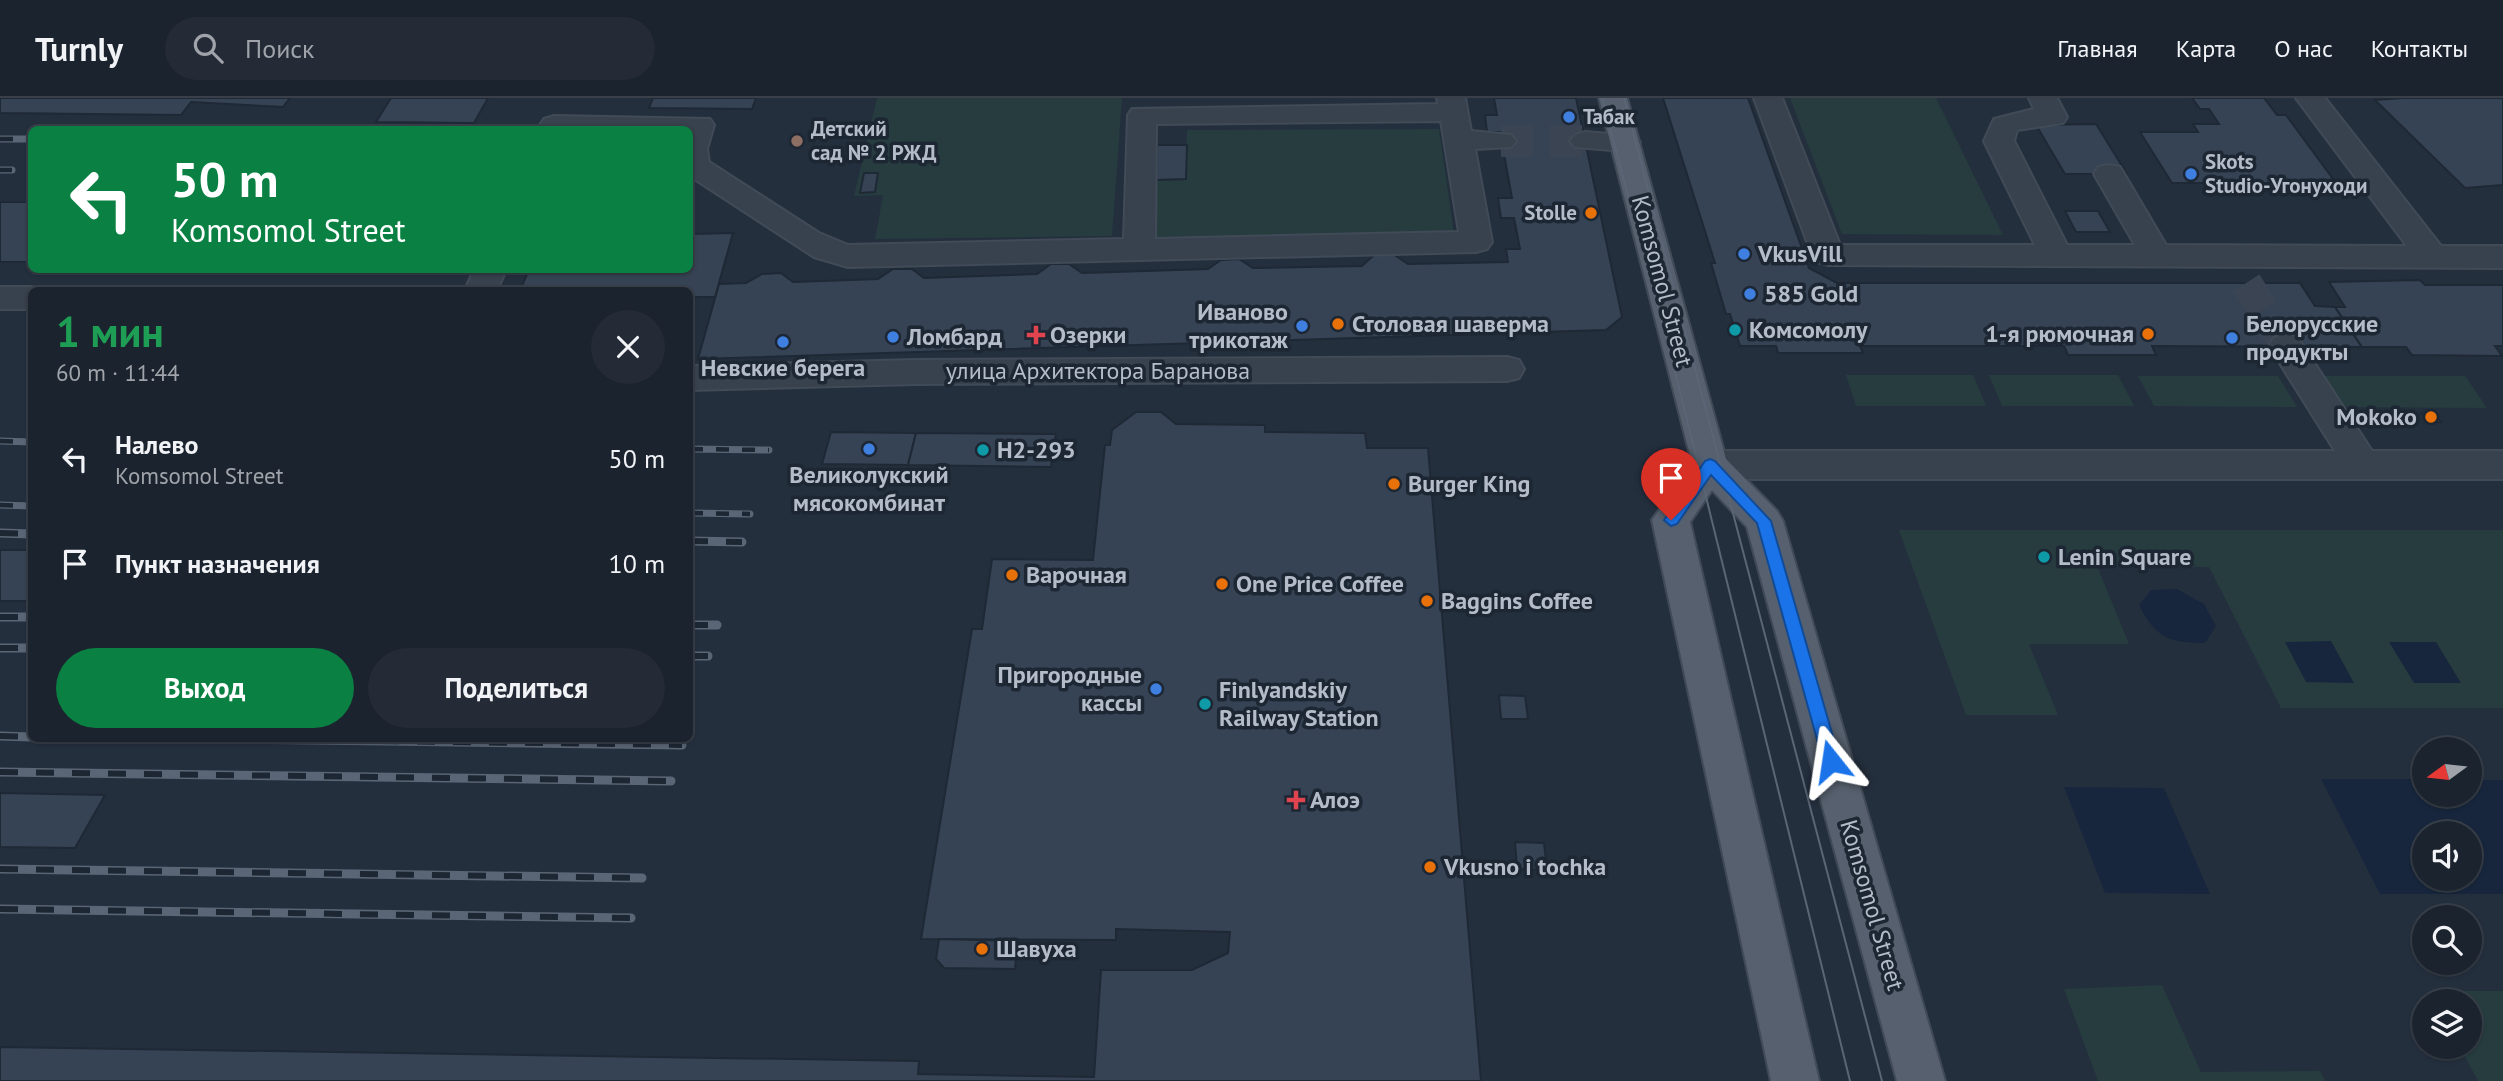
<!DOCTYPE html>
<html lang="ru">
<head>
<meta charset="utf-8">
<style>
	body { margin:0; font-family:"PT Sans",sans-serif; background:#242b36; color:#f1f3f6; height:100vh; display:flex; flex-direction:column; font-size:26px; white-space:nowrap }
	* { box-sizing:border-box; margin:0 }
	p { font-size:23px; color:#a0a4aa }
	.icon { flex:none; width:38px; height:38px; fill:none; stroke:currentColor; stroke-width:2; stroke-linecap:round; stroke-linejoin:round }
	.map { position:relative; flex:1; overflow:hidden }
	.side { position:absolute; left:28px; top:189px; width:665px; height:455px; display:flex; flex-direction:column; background:#1b232e; border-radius:10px; box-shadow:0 2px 5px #0004,0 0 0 2px #39404a }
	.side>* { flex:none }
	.top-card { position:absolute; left:28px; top:28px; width:665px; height:147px; border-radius:10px; box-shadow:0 2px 5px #0004,0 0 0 2px #39404a; background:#0b8043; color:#fff; overflow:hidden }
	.needle { width:46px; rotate:255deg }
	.fabs { position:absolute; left:2412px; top:639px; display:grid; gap:14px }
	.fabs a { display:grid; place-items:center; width:70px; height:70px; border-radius:50%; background:#1b232e; box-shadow:0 2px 5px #0004,0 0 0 2px #39404a; font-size:35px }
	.pin { position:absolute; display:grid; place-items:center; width:60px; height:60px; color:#fff; margin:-72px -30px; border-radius:50% 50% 50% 0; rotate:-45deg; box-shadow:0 0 7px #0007 }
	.pin .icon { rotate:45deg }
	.me { position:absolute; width:77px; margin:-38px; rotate:345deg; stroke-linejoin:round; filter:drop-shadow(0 0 5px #0008) }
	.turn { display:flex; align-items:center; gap:24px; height:147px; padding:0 28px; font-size:32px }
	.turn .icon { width:91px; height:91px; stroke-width:2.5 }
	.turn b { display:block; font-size:49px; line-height:60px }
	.round { display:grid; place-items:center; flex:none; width:74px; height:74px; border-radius:37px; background:#242b36 }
	.head { display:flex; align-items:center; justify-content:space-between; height:119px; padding:0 28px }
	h1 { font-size:42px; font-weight:700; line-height:52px; color:#1e9e55 }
	.cta { display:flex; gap:14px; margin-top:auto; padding:14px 28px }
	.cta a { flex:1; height:80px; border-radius:42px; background:#0b8043; color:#fff; font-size:28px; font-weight:700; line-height:80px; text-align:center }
	.cta a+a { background:#242b36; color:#f1f3f6 }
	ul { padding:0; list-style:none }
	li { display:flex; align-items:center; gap:21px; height:105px; padding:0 28px }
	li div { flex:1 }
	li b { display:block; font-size:26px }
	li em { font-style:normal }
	header { display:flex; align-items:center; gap:42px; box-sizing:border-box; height:98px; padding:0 35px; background:#1b232e; border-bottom:2px solid #39404a }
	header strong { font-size:33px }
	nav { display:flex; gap:38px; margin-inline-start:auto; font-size:24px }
	.search { width:490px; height:63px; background:#242b36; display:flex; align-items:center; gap:18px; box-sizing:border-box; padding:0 24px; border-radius:38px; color:#a0a4aa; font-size:26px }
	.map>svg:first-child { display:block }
	.green { fill:#263c3f }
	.water { fill:#17263c; fill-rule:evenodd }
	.building { fill:#364354; stroke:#1f2835; stroke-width:2 }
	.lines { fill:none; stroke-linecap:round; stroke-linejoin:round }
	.minor-tunnel { stroke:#3a4453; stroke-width:32; stroke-dasharray:32 17; stroke-linecap:butt }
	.minor-casing { stroke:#414a57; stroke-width:4 }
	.major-casing { stroke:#414a57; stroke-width:4 }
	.minor { fill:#38414e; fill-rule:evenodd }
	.major { fill:#56606e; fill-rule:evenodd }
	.tram { stroke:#5a6575; stroke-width:2 }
	.rail-far1-casing { stroke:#5a6575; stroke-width:7 }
	.rail-casing { stroke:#5a6575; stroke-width:9 }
	.rail-far1 { stroke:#1d2633; stroke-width:4.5; stroke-dasharray:13; stroke-linecap:butt }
	.rail { stroke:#1d2633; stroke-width:6; stroke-dasharray:18; stroke-linecap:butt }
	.route { fill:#1a73e8; stroke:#114b97; stroke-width:2 }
	.shop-dot { fill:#3f7fe0; stroke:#1d2633; stroke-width:2.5 }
	.education-dot { fill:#8d6e63; stroke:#1d2633; stroke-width:2.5 }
	.food-dot { fill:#e8710a; stroke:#1d2633; stroke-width:2.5 }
	.culture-dot { fill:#0f9aa8; stroke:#1d2633; stroke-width:2.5 }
	.health-dot { fill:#e0444e; stroke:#1d2633; stroke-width:2.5 }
	.labels { text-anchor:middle; stroke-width:7; stroke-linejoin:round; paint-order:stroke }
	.far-poi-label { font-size:21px; font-weight:bold; fill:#b4bcc9; stroke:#1d2633; text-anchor:start }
	.poi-label { font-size:24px; font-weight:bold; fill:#b4bcc9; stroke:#1d2633; text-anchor:start }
	.street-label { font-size:24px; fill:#b4bcc9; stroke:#1d2633 }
</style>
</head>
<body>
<header>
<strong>Turnly</strong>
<div class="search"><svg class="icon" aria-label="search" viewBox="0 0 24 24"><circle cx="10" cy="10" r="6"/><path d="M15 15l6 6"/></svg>Поиск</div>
<nav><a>Главная</a><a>Карта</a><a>О нас</a><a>Контакты</a></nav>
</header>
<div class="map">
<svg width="2503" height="983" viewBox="0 0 2503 983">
	<rect width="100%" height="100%" fill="#242f3e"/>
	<!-- green -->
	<g class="green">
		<path d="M877,0H1122L1112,138L875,141L883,97L854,98Z"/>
		<path d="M1790,0H1936L2003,137L1842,136Z"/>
		<path d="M1439,31L1454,135L1154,139L1156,82L1186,81L1187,32Z"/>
		<path d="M1846,277H1973L1986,308H1856Z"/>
		<path d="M1989,277H2118L2134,308H2002Z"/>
		<path d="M2138,278H2278L2297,309L2154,308Z"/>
		<path d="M2315,278H2465L2487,310L2335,309Z"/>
		<path d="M1899,432H2503V610H2281L2209,469L2097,468L2129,546H2029L2058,617H1966Z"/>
		<path d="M2162,887L2201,974L2320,973L2325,983H2098L2064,891Z"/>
		<path d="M2431,893H2503V983H2478L2460,949L2469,948V903H2436Z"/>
	</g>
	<!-- water -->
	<g class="water">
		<path d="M2177,491L2204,506L2216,528L2205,545C2170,545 2155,540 2139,507L2151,492Z"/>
		<path d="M2331,543L2354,585L2306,584L2285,544Z"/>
		<path d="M2389,544H2436L2461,585H2414Z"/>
		<path d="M2321,681H2424V696H2469V682H2503V796H2380ZM2469,735V780H2424V735Z"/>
		<path d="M2064,689L2164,690L2210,796L2105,795Z"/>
	</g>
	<!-- building -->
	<g class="building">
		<path d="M0,0H290L283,9L191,4L181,17L0,15Z"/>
		<path d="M391,0H488L474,25L376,24Z"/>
		<path d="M653,0H756L752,11L649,10Z"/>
		<path d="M1494,0H1576L1622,219L1606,232L698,261L719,186L746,185L762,176L781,175L793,184L878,181L893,171H912L924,180L1037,176L1051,166H1069L1082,175L1208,171L1221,162L1239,161L1253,170L1362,168L1374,157L1393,156L1408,166L1508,164L1506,151H1520L1514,120H1501L1498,100H1512L1500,34H1487L1485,17H1497Z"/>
		<path d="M1663,0H1748L1809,170L1837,185H2300L2315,208L2335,209L2362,249L2152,248L2156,257H2068L2064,248H1860L1863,255H1778L1776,248H1740L1730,216H1726L1711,165H1715Z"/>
		<path d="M2192,0H2264L2277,17H2286L2336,85H2301L2305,90H2217L2214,85H2172L2140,34H2198L2193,26H2219L2209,11H2200Z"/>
		<path d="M2403,0H2503V87L2465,90L2375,2Z"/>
		<path d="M2096,26L2127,76H2065L2036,27Z"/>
		<path d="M1157,47H1187L1186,81L1156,82Z"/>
		<path d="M864,75H878L875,94L860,95Z"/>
		<rect x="0" y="104" width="32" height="60"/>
		<path d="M2065,113H2098L2110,134H2076Z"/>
		<path d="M733,135L715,199H690V192H520L529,172H690V136Z"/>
		<path d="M2420,182L2425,187H2503V248H2495L2502,258L2412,257L2406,249H2362L2335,209H2345L2329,184Z"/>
		<path d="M1136,314H1161L1176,326L1265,327V334L1365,335L1367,350H1428L1481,983H0V949L919,963L918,976L1094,979L1101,872H1192L1228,855L1230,834L1116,831V842L921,841L972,531H982L992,461L1093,462L1105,347H1110L1112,332Z"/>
		<path d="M2433,314L2441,324L2429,325L2421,315Z"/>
		<path d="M831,334L916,335L908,367L822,366Z"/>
		<path d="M916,335L1056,336L1051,369L908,367Z"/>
		<rect x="0" y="452" width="32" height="51"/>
		<path d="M1499,597L1525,598L1528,621H1501Z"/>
		<path d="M0,695L105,697L75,750L0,749Z"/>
		<path d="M1515,744L1544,745L1547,772L1517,771Z"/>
		<path d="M939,841L1018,843L1015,871L944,870L936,861Z"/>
	</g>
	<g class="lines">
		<!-- minor-tunnel -->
		<g class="minor-tunnel">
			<path d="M1501,43H1585"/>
			<path d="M2246,185L2286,248"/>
		</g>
		<!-- minor casing -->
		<g class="minor-casing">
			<g id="minor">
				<path d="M1437,0H1465L1471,33L1511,37L1516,43L1511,49L1475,51L1492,144L1487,151L1476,154L848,169L814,159L690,78V32H543L540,27L544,21L554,18L710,21L714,27L707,51L709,64L819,135L848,147L1124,141L1128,17L1132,11L1438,6ZM1441,23L1459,134L1155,141L1156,26Z"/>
				<path d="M1754,0H1782L1840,147H2035L1984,43L1994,21L2034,11L2029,0H2057L2067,19L2063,25L2017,32L2014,43L2067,147H2135L2094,76L2098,69L2109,67L2120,69L2166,147L2407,148L2296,0H2325L2441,148H2503V170L1828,167L1817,164L1812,157Z"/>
				<path d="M1585,34L1635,38L1640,44L1635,50L1625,53L1575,49L1570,43L1575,37Z"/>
				<path d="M474,172H506L497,192H465Z"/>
				<path d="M0,189H32L44,192H32V211H0Z"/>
				<path d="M2286,236L2298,240L2372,353H2503V381H1710L1697,377L1692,367L1697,357L1710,353H2335L2269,248L2274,240Z"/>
				<path d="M1507,259L1519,262L1524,271L1519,280L1507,283L916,286L690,292V268L916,262Z"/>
			</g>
		</g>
		<!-- major casing -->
		<g class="major-casing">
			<path id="major" d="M1599,0H1627L1726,361L1777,413L1783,423L1945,983H1897L1747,429L1712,392L1690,424L1819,983H1771L1652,422L1692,365Z"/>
		</g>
		<!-- minor -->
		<use href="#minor" class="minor"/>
		<!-- major -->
		<use href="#major" class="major"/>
		<!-- tram -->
		<g class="tram">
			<path d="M1602,0L1674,269L1850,983"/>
			<path d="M1624,0L1882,983"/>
		</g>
		<!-- rail-far1 casing -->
		<g class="rail-far1-casing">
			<g id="rail-far1">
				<path d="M0,41H32"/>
				<path d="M0,72H12"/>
				<path d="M0,343L32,344"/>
				<path d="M690,351L769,352"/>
				<path d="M0,407L32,408"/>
				<path d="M690,415L750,416"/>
			</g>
		</g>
		<!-- rail casing -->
		<g class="rail-casing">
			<g id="rail">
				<path d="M0,435L32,436"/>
				<path d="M690,443L742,444"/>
				<path d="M0,519H32"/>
				<path d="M690,527H717"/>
				<path d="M0,550H32"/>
				<path d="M690,558H708"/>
				<path d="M0,638L32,639"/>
				<path d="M165,640L682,647"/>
				<path d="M0,674L671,683"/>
				<path d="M0,771L642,780"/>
				<path d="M0,811L631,820"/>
			</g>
		</g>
		<!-- rail-far1 -->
		<use href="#rail-far1" class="rail-far1"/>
		<!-- rail -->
		<use href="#rail" class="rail"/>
	</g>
	<!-- route -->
	<path class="route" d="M1710,361L1715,363L1771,423L1840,663L1837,668H1825L1823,663L1757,425L1711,377L1677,426L1671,428L1664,422L1705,363Z"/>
	<!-- markers -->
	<g class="shop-dot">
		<circle cx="1569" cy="19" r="7"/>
		<circle cx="2191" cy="76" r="7"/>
		<circle cx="1744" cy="156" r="7"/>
		<circle cx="1750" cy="196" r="7"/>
		<circle cx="1302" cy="228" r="7"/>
		<circle cx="893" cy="239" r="7"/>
		<circle cx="2232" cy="240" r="7"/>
		<circle cx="783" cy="244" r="7"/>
		<circle cx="869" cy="351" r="7"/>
		<circle cx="1156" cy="591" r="7"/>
	</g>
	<circle class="education-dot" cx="797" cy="43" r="7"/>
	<g class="food-dot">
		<circle cx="1591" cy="115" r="7"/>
		<circle cx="1338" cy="226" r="7"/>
		<circle cx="2148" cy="236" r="7"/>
		<circle cx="2431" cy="319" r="7"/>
		<circle cx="1394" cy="386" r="7"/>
		<circle cx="1012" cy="477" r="7"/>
		<circle cx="1222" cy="486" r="7"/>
		<circle cx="1427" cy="503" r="7"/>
		<circle cx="1430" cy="769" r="7"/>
		<circle cx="982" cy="851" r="7"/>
	</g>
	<g class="culture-dot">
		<circle cx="1735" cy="232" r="7"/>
		<circle cx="983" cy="352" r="7"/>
		<circle cx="2044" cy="459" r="7"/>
		<circle cx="1205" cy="606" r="7"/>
	</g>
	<g class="health-dot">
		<path d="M1032.5 226.5h7v7h7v7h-7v7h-7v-7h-7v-7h7z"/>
		<path d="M1292.5 691.5h7v7h7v7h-7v7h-7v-7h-7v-7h7z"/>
	</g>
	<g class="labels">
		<!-- far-poi labels -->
		<g class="far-poi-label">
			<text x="1583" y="26">Табак</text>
			<text x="811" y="38">Детский<tspan x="811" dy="24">сад № 2 РЖД</tspan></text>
			<text x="2205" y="71">Skots<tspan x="2205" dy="24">Studio-Угонуходи</tspan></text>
			<text x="1577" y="122" text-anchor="end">Stolle</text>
		</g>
		<!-- poi labels -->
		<g class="poi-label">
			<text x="1758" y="164">VkusVill</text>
			<text x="1764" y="204">585 Gold</text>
			<text x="1288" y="222" text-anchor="end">Иваново<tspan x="1288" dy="28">трикотаж</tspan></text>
			<text x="1352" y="234">Столовая шаверма</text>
			<text x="2246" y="234">Белорусские<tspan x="2246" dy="28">продукты</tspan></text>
			<text x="1749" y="240">Комсомолу</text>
			<text x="2134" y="244" text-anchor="end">1-я рюмочная</text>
			<text x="1050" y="245">Озерки</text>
			<text x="907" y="247">Ломбард</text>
			<text x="783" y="278" text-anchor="middle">Невские берега</text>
			<text x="2417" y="327" text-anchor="end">Mokoko</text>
			<text x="997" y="360">H2-293</text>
			<text x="869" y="385" text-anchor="middle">Великолукский<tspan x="869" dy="28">мясокомбинат</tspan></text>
			<text x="1408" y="394">Burger King</text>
			<text x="2058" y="467">Lenin Square</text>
			<text x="1026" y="485">Варочная</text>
			<text x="1236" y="494">One Price Coffee</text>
			<text x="1441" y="511">Baggins Coffee</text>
			<text x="1142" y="585" text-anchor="end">Пригородные<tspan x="1142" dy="28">кассы</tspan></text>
			<text x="1219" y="600">Finlyandskiy<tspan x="1219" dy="28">Railway Station</tspan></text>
			<text x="1310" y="710">Алоэ</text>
			<text x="1444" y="777">Vkusno i tochka</text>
			<text x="996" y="859">Шавуха</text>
		</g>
		<!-- street labels -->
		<g class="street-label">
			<text transform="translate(1662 183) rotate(75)" y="8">Komsomol Street</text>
			<text x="1098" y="281">улица Архитектора Баранова</text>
			<text transform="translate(1872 807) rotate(74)" y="8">Komsomol Street</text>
		</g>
	</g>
</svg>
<div class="fabs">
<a><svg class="needle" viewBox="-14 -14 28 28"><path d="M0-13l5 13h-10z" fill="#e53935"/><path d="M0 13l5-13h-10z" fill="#a0a4aa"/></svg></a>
<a><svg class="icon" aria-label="sound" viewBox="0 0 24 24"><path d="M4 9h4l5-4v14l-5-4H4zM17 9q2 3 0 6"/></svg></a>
<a><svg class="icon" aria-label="search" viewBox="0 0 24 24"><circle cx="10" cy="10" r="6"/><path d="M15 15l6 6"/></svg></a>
<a><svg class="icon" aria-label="layers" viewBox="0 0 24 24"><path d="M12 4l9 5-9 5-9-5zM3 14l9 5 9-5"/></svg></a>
</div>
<div class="pin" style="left:1671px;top:422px;background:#d93025"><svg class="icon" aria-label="arrive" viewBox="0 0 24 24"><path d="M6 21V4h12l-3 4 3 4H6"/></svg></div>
<svg class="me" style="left:1831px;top:663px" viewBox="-20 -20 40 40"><path d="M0-17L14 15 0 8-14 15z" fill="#1a73e8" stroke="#fff" stroke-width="4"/></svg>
<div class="top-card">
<div class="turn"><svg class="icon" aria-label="left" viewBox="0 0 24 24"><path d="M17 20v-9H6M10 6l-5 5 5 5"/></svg><div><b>50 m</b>Komsomol Street</div></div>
</div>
<section class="side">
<div class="head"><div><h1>1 мин</h1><p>60 m · 11:44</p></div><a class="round"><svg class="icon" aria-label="close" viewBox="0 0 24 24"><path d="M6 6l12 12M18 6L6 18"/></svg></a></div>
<ul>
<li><svg class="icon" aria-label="left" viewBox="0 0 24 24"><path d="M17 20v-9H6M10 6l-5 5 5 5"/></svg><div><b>Налево</b><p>Komsomol Street</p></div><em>50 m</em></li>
<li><svg class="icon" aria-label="arrive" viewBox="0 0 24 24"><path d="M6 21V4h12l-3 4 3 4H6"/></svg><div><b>Пункт назначения</b></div><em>10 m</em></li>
</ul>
<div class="cta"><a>Выход</a><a>Поделиться</a></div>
</section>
</div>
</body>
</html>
